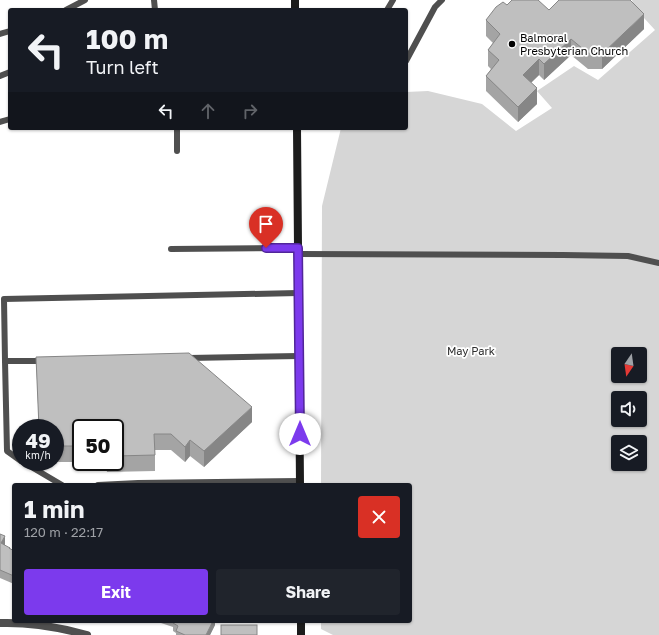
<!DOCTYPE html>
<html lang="en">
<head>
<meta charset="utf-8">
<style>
	body { margin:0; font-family:"Golos Text",sans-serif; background:#20242c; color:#f1f3f6; height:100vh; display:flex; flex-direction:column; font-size:15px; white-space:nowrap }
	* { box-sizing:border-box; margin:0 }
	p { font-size:13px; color:#9ea1a6 }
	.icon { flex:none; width:22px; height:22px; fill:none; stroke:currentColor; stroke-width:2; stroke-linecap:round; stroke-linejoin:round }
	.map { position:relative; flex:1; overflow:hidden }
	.side { position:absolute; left:12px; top:483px; width:400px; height:140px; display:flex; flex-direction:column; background:#171b24; border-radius:4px; box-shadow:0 1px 3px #0004 }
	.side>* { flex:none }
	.top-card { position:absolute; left:8px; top:8px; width:400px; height:122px; border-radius:4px; box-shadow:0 1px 3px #0004; background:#171b24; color:#f1f3f6; overflow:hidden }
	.needle { width:26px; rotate:193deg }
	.fabs { position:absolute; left:611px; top:347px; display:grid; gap:8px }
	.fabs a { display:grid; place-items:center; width:36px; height:36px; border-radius:4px; background:#171b24; box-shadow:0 1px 3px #0004; font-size:20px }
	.speed { position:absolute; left:12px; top:419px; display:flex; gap:8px; font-size:20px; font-weight:700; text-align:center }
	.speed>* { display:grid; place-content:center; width:52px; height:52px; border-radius:50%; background:#171b24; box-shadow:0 1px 3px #0004; line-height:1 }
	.speed small { font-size:10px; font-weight:400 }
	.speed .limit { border:2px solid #111; border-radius:6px; background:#fff; color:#111 }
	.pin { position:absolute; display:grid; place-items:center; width:34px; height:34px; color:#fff; margin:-41px -17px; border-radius:50% 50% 50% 0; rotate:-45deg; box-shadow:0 0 4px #0007 }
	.pin .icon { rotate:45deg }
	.me { position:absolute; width:44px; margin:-22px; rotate:0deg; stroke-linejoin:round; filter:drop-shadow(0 0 3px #0008) }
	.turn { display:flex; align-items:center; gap:14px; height:84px; padding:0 12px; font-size:18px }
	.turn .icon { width:52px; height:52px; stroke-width:2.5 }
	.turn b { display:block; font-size:28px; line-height:34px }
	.lanes { display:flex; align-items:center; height:38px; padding:0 12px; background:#0003; justify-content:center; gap:20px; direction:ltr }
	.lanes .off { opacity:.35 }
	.round { display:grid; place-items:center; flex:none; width:42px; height:42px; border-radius:4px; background:#20242c }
	.head { display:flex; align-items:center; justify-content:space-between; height:68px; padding:0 12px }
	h1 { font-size:24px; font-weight:700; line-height:30px }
	.button { display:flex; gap:8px; margin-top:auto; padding:8px 12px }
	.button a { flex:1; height:46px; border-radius:4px; background:#7c3aed; color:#fff; font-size:16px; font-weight:700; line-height:46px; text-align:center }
	.button a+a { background:#20242c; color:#f1f3f6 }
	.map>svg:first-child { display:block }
	.green { fill:#d6d6d6; fill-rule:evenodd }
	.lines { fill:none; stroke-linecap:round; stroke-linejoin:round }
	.lane { stroke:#4f4f4f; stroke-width:6 }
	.street { stroke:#4f4f4f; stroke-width:8 }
	.secondary { stroke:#1c1c1c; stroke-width:8 }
	.wall { fill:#a4a4a4 }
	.shaded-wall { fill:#868686 }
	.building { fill:#bfbfbf; stroke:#868686 }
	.route-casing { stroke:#51269a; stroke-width:10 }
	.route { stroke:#7c3aed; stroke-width:7 }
	.poi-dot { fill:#000; stroke:#fff; stroke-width:1.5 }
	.labels { text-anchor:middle; stroke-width:3.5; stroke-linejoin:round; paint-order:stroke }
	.poi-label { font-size:11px; fill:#000; stroke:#fff; text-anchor:start }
	.park-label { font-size:11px; fill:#2d2d2d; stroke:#fff }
</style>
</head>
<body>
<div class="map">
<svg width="659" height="635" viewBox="0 0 659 635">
	<rect width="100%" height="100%" fill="#fff"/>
	<!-- green -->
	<path class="green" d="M632,0H659V635H333L321,629V621H410V485H321L322,206L341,128H406V92L428,91L482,104L516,131L552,108L537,91L574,66L598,80L655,30L634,7ZM618,354H640V376H618ZM618,398H640V420H618ZM618,442H640V464H618Z"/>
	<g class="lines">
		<!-- lane -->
		<g class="lane">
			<path d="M154,0L155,10"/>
			<path d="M66,10L85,0"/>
			<path d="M387,10L393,0"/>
			<path d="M0,34L10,31"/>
			<path d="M406,61L435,7L442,0"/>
			<path d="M0,76L10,72"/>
			<path d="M0,122L10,119"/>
			<path d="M177,128V151"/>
			<path d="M171,249L298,248"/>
			<path d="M298,254L563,255L628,256L659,263"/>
			<path d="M189,358L299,356"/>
			<path d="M5,361L4,299L298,293"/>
			<path d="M21,461L7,451L5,361H44"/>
			<path d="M23,462L62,485"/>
			<path d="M98,485L138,483L300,481"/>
		</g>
		<!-- street -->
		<path class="street" d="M0,623C30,622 59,627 87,635"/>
		<!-- secondary -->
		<g class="secondary">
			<path d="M295,0V10"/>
			<path d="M297,128L300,485"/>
			<path d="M301,621V635"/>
		</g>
	</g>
	<!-- wall -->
	<g class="wall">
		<path d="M507,5L549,10L644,29L602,69H588L571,55L544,80L539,75L531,83L537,104L518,122L486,91V76L491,69L488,66V50L493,43L486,36V20Z"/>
		<path d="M36,357L252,422L204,467L190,456L185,462L171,450H155V471L107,472L105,462H115V428H81V462H40H55V428H39Z"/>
		<path d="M0,534L4,545L14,551V584L0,578Z"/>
		<path d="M155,621H215V625L210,635H176V633L173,631V627Z"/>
	</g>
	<!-- shaded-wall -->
	<g class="shaded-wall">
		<path d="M644,14V29L602,69V54Z"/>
		<path d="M571,39V55L544,80V64Z"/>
		<path d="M539,59V75L523,90V75Z"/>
		<path d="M537,88V104L518,122V107Z"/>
		<path d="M252,407V422L204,467V451Z"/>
		<path d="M190,440V456L185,462V447Z"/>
		<path d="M5,536V545L1,552V543Z"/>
		<path d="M213,621H215V625L210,635H206Z"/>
	</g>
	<!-- building -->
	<g class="building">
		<path d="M512,0H538L549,10L559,0H630L644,14L602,54L588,53L571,39L544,64L539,59L523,75L537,88L518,107L486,76L499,60L488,50L500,34L486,20L496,7L503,2L507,5Z"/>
		<path d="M189,353L252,407L204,451L190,440L185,447L171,434H154L155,455L115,456V428H81V446H55V428H39L36,357Z"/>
		<path d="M0,534L5,536L1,543L10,548H9L14,551V576L0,570Z"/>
		<path d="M174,621H213L206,635H185L176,631L178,626L173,623Z"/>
		<rect x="221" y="625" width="36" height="10"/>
	</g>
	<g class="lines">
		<!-- route casing -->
		<g class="route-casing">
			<path id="route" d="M266,248H298L300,434"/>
		</g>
		<!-- route -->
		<use href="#route" class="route"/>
	</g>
	<!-- markers -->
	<circle class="poi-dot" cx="512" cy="44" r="4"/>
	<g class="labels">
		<!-- poi labels -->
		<g class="poi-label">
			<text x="520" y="42">Balmoral<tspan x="520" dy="13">Presbyterian Church</tspan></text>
		</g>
		<!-- park labels -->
		<g class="park-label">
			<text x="471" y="355">May Park</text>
		</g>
	</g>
</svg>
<div class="fabs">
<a><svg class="needle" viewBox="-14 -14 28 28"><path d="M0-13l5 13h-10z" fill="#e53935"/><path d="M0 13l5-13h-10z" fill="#9ea1a6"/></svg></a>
<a><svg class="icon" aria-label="sound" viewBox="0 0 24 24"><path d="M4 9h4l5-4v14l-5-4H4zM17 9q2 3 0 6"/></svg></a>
<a><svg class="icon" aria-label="layers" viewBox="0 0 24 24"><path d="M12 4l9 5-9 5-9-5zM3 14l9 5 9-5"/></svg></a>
</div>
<div class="speed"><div>49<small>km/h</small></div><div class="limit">50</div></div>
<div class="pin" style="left:266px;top:248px;background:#d93025"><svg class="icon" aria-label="arrive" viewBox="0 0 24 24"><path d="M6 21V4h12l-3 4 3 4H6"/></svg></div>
<svg class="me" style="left:300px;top:434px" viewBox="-20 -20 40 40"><circle r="19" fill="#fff"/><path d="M0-13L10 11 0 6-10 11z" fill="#7c3aed"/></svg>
<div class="top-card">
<div class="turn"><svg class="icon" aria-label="left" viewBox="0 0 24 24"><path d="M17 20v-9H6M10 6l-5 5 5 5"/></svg><div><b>100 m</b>Turn left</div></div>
<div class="lanes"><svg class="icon" aria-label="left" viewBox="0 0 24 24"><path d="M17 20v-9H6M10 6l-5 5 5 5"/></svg><svg class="icon off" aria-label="ahead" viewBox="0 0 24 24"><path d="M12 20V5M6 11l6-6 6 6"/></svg><svg class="icon off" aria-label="right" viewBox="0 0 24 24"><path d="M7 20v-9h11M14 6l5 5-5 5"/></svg></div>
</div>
<section class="side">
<div class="head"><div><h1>1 min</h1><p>120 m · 22:17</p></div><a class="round" style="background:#d93025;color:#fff"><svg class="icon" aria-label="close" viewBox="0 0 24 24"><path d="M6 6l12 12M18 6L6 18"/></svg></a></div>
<div class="button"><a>Exit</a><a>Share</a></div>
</section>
</div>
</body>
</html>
